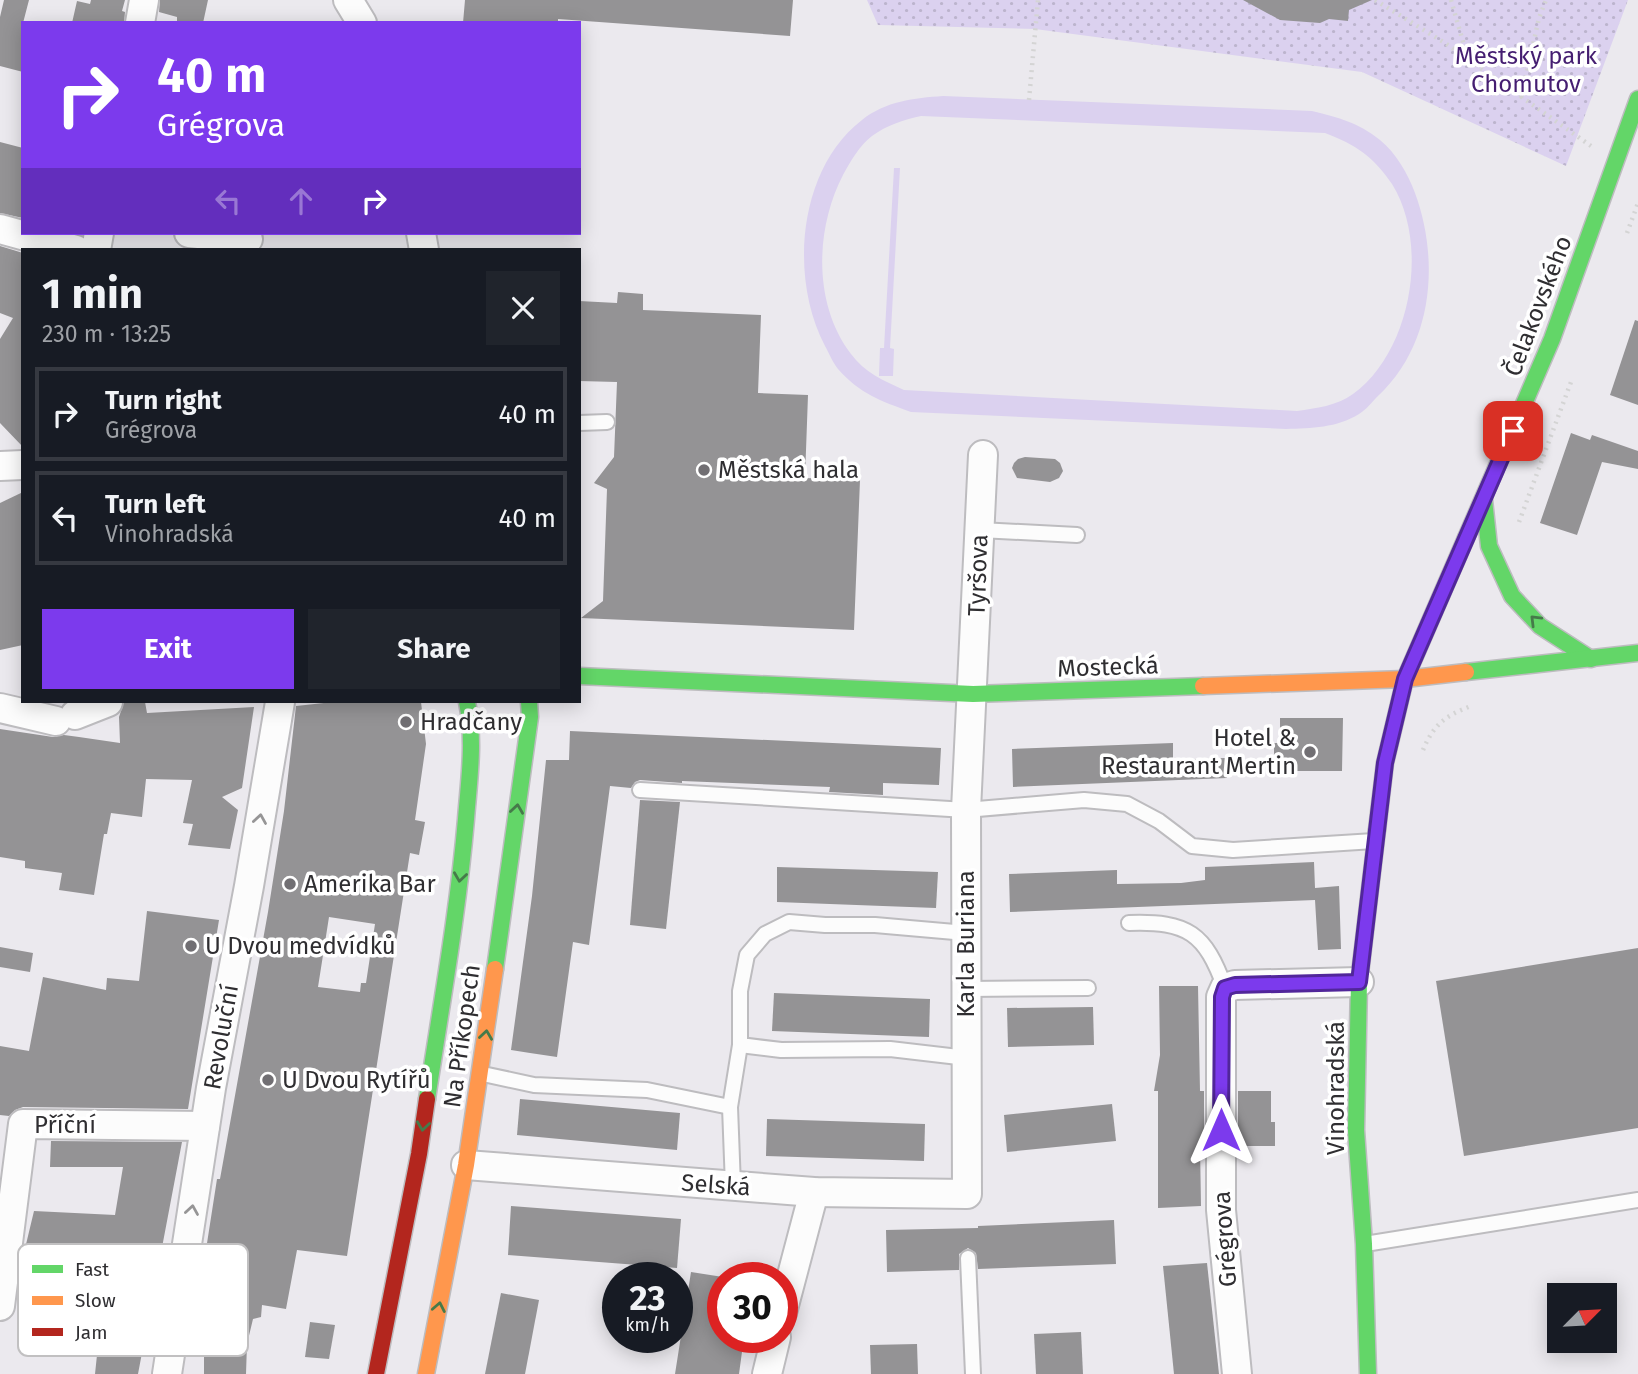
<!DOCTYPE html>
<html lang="en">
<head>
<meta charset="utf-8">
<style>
	body { margin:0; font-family:"Fira Sans",sans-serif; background:#20242c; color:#f1f3f6; height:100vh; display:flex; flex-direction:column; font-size:26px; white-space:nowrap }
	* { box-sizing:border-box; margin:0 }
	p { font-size:23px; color:#9ea1a6 }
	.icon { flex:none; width:38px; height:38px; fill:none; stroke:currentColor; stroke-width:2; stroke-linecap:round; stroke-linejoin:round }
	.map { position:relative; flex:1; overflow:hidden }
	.panel { position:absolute; left:21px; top:248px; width:560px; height:455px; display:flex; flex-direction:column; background:#171b24; border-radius:0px; box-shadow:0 4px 18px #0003 }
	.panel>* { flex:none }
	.hud { position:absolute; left:21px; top:21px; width:560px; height:214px; border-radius:0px; box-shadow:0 4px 18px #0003; background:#7c3aed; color:#fff; overflow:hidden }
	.needle { width:46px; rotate:66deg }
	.tools { position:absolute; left:1547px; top:1283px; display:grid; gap:14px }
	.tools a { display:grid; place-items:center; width:70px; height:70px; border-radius:0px; background:#171b24; box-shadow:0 4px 18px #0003; font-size:35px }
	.speed { position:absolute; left:602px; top:1262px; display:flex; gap:14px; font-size:35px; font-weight:700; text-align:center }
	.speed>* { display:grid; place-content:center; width:91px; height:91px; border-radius:50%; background:#171b24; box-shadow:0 4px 18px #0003; line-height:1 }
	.speed small { font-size:18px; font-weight:400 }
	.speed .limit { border:10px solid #d22; background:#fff; color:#111 }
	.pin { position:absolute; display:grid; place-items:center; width:60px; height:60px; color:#fff; margin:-30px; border-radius:14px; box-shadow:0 4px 10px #0006 }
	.me { position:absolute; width:77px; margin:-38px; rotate:0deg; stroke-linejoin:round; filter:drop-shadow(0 0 5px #0008) }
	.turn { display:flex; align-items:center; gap:24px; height:147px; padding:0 21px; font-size:32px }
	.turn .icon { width:91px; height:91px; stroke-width:2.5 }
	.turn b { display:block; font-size:49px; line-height:60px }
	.lanes { display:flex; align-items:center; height:66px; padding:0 21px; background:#0003; justify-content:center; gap:35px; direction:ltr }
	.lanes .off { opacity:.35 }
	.round { display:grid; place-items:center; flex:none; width:74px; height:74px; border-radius:0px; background:#20242c }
	.headline { display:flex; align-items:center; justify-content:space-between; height:119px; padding:0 21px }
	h1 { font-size:42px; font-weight:700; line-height:52px }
	.primary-button { display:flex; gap:14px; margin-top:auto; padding:14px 21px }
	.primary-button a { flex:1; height:80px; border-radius:0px; background:#7c3aed; color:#fff; font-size:28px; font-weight:700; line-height:80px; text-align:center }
	.primary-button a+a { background:#20242c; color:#f1f3f6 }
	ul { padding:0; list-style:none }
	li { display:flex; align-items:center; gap:21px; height:94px; margin:0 14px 10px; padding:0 7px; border:4px solid #363941; border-radius:0px }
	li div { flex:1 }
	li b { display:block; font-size:26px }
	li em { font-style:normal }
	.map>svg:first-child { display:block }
	.green { fill:#dbd1ef; fill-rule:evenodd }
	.park { fill:url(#park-dots) }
	.building { fill:#949395; fill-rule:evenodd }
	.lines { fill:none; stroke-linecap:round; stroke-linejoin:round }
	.lane-casing { stroke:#bdbcbf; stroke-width:18 }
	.street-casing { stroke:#bdbcbf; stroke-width:32 }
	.fast-casing { stroke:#bdbcbf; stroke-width:19 }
	.slow-casing { stroke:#bdbcbf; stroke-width:19 }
	.jam-casing { stroke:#bdbcbf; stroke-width:19 }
	.path { stroke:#d4d4d4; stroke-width:4.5; stroke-dasharray:2 5; stroke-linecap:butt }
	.lane { stroke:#fcfcfc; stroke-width:14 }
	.street { stroke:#fcfcfc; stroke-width:28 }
	.fast { stroke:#63d668; stroke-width:16 }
	.slow { stroke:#ff974d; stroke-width:16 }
	.jam { stroke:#b3261e; stroke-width:16 }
	.oneway { stroke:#467a4a }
	.oneway2 { stroke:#969596 }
	.route-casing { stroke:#51269a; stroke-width:18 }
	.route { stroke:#7c3aed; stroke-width:12 }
	.poi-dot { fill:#716f73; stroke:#fff; stroke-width:2.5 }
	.labels { text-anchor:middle; stroke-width:7; stroke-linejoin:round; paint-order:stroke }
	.park-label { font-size:24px; fill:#451e71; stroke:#fff }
	.street-label { font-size:24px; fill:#2f2e31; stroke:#fff }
	.poi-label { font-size:24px; fill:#2f2e31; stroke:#fff; text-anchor:start }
	.key { fill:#fff; stroke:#c1c0c1; stroke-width:2 }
	.key-label { font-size:19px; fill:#2f2e31 }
</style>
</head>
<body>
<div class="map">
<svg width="1638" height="1374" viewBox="0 0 1638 1374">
	<defs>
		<pattern id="park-dots" width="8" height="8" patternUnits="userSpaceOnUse" patternTransform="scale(1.75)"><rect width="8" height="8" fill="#dbd1ef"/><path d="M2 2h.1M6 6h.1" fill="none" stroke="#bcb4cd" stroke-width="1.8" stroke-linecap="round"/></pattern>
	</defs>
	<rect width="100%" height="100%" fill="#ebe9ee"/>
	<!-- green -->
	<g class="green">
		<path d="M943,96L1312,111C1340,118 1357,122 1380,140C1396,153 1408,174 1415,193C1440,261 1433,345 1378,396C1372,402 1366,410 1359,414C1337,428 1311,428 1286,429L911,412C881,401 860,394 838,369C833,363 829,353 825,346C789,278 798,169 862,120C886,101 914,98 943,96ZM921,116L1325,133C1356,145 1373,156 1392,184C1430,245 1411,352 1353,394C1337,406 1316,408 1297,411L904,390C884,381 864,372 851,354C813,304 815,229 843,175C850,162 860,145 872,136C887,125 903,120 921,116Z"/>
		<path d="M894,168H900L890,348L894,349L893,376H879L880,348H884Z"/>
	</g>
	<!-- park -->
	<path class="park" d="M867,0H1628L1566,166L1362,72L1035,29L878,25Z"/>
	<!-- building -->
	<g class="building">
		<path d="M4,0H29L23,23V72L0,66V17Z"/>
		<path d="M91,0H125L122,11L125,12L124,23H72L77,1L90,4Z"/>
		<path d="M160,0H208L203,23H177V17L159,12Z"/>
		<path d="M465,0H793L790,36L558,19V23H463Z"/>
		<path d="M1243,0H1372L1349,10L1348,21L1329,19L1320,23L1280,20Z"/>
		<path d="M0,142L23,148V218L0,213Z"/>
		<path d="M0,246L23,253V447L0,423V339L13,318L0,313Z"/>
		<path d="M618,292L643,294V310L761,315L758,393L808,395L805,478L860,480L854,630L581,618L603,601L607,489L594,483L614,457L617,382L579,381V301L617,303Z"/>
		<path d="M1635,320L1638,321V405L1610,395Z"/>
		<path d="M1571,433L1590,440L1592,435L1638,451V469L1602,462L1577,535L1540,523Z"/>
		<path d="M1025,457L1055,459L1060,463L1063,471L1059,478L1050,482L1017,478L1012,468L1014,463L1018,459Z"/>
		<path d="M23,492V645L0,650V503Z"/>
		<path d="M124,702H145L147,713L254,707L242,788L222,797L238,810L230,849L188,845L193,824L183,823L192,780L146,779L142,817L111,813L107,834H104L94,895L59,890L62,873L25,868V861L0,857V729L53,737L64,735L79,737L120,743L119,717Z"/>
		<path d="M333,702H421L426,744L415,820L425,822L419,855L410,853L347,1256L297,1250L286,1309L262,1305L261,1317L253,1319L247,1344L246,1374H204V1348L191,1346L217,1179H220L268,912L284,811L296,706ZM329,917L375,924L366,983H361L360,992L318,987Z"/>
		<path d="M1280,718H1343L1342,771H1281V769L1274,768V743H1280Z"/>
		<path d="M570,731L941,748L939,785L883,783V795L829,792L830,787L682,781V783L640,780L635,782L631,788L610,786L589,945L573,942L557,1057L530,1053L511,1050L532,896L546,760H569Z"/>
		<path d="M1173,743V760L1225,758L1227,778L1013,787L1012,749Z"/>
		<path d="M640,800L680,802L666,929L630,925Z"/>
		<path d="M1314,862L1315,888L1339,886L1341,949L1318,950L1315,900L1010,912L1009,874L1117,870V884L1181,883L1205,880V867Z"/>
		<path d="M777,867L938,872L936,908L777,902Z"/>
		<path d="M147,911L219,920L188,1109L23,1107L15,1110L9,1116L0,1115V1046L29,1051L43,977L106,990L107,978L139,981Z"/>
		<path d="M0,947L33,953L30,972L0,967Z"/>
		<path d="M1638,948V1128L1464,1156L1436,981Z"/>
		<path d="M1159,986H1198L1200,1091H1204V1146H1200L1201,1206L1158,1208V1091H1154L1160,1055Z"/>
		<path d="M774,993L930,999L929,1037L772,1031Z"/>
		<path d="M1093,1007L1094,1045L1008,1047L1007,1008Z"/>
		<path d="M1238,1091H1271V1122H1275V1146H1238Z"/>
		<path d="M520,1099L680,1113L677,1150L517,1135Z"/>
		<path d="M1112,1104L1116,1141L1007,1152L1004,1115Z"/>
		<path d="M767,1119L925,1124L924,1161L766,1156Z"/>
		<path d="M51,1141L182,1142L138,1374H95L97,1355L58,1353L57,1333L66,1334V1276H55L56,1262L22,1261L34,1211L115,1215L123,1167H50Z"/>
		<path d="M511,1206L681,1219L677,1268L508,1255Z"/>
		<path d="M1114,1220L1116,1264L978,1269L976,1253L968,1248L959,1254V1270L887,1272L886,1230L978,1228V1226Z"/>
		<path d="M1207,1263L1219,1374H1174L1163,1266Z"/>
		<path d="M691,1272L723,1277V1337H744L739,1374H675Z"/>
		<path d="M501,1293L539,1300L525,1374H485Z"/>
		<path d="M310,1322L335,1325L329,1359L305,1357Z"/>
		<path d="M1081,1332L1083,1374H1036L1034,1334Z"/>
		<path d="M917,1344L918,1374H871L870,1345Z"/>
	</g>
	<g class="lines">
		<!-- lane casing -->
		<g class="lane-casing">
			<g id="lane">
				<path d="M579,423L607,422"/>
				<path d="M980,530L1077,535"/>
				<path d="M640,790L966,810L1084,800L1127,804L1159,821L1192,846L1233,850L1374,841"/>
				<path d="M1129,923C1188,921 1205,933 1225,988"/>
				<path d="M966,933L875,925H825L789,922L765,934L747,955L740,991V1045L781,1050L890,1049L967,1058"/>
				<path d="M967,989L1088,988"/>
				<path d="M483,1074L534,1085L647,1090L730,1107"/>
				<path d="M733,1186L730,1107L740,1045"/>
				<path d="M1365,1244L1638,1200"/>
				<path d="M968,1258L973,1374"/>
			</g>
		</g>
		<!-- street casing -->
		<g class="street-casing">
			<g id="street">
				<path d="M348,0L362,23"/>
				<path d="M140,23L144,0"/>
				<path d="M0,229L76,250"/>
				<path d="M189,233L248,239"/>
				<path d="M421,233L424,250"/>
				<path d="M96,250L99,233"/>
				<path d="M0,466L23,465"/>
				<path d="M0,708L56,721"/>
				<path d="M75,715L108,702"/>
				<path d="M466,1165L814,1192L967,1194L966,810L983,455"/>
				<path d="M0,1306L23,1124L205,1126"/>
				<path d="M782,1313L814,1192"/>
				<path d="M167,1374L211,1088L249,886L280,702"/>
				<path d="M767,1374L776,1337"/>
				<path d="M1237,1374L1221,1210V997L1225,988L1235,985L1359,982"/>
			</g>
		</g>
		<!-- fast casing -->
		<g class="fast-casing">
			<g id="fast">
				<path d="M1484,500L1489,546L1512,596L1540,626L1591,659"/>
				<path d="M1466,538L1552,339L1638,99"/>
				<path d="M1466,672L1638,653"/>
				<path d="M579,676L973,694L1203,686"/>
				<path d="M495,969L530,717L529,702"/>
				<path d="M427,1099C441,1006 458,913 466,819C469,780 475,741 467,702"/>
				<path d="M1368,1374L1364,1244L1356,1130L1359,982L1377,830"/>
			</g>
		</g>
		<!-- slow casing -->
		<g class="slow-casing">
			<g id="slow">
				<path d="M1203,686L1405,679L1466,672"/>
				<path d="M1377,830L1385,763L1405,679L1466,538"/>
				<path d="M426,1374L466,1165L495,969"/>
			</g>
		</g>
		<!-- jam casing -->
		<g class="jam-casing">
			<path id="jam" d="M376,1374L419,1154L427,1099"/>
		</g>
		<!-- path -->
		<g class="path">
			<path d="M1375,0L1445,43L1591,146"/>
			<path d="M1451,0L1468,59"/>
			<path d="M1521,98L1539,18L1546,0"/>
			<path d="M1029,100L1038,0"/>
			<path d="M1627,233L1638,203"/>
			<path d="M1519,522L1571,382"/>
			<path d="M1423,750C1434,724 1445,716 1471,706"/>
		</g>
		<!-- lane -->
		<use href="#lane" class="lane"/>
		<!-- street -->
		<use href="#street" class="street"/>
		<!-- fast -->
		<use href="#fast" class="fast"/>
		<!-- slow -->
		<use href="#slow" class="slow"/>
		<!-- jam -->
		<use href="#jam" class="jam"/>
	</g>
	<!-- one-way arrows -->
	<defs><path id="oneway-chevron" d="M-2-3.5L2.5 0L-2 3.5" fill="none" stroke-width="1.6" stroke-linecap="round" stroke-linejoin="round" transform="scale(1.75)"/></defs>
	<g class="oneway">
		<use href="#oneway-chevron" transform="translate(1535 620) rotate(-135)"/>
		<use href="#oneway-chevron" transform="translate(517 809) rotate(-82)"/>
		<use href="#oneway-chevron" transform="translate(460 877) rotate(98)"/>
		<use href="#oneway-chevron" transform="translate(486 1035) rotate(-82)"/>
		<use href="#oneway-chevron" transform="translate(423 1126) rotate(98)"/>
		<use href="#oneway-chevron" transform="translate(439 1307) rotate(-79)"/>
	</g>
	<g class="oneway2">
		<use href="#oneway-chevron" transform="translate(260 819) rotate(-81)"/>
		<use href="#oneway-chevron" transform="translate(192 1210) rotate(-81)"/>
	</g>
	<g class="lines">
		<!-- route casing -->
		<g class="route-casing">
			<path id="route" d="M1221,1130L1222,997L1225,988L1235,985L1359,982L1385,763L1405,679L1513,431"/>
		</g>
		<!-- route -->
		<use href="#route" class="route"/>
	</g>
	<!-- markers -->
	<g class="poi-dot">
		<circle cx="704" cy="470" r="7"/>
		<circle cx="406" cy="722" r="7"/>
		<circle cx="1310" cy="752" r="7"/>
		<circle cx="290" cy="884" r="7"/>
		<circle cx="191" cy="946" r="7"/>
		<circle cx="268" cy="1080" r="7"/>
	</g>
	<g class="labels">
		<!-- park labels -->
		<g class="park-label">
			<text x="1526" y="64">Městský park<tspan x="1526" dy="28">Chomutov</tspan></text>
		</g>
		<!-- street labels -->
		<g class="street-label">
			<text transform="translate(1538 306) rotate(-69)" y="8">Čelakovského</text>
			<text transform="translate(978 575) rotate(-88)" y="8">Tyršova</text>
			<text transform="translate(1108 667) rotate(-2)" y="8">Mostecká</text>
			<text transform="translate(966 944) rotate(-90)" y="8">Karla Buriana</text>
			<text transform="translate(462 1036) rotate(-82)" y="8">Na Příkopech</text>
			<text transform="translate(221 1037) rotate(-80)" y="8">Revoluční</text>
			<text transform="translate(1336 1088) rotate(-90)" y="8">Vinohradská</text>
			<text x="65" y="1133">Příční</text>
			<text transform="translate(716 1185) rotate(4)" y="8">Selská</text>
			<text transform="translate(1225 1239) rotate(-94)" y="8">Grégrova</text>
		</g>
		<!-- poi labels -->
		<g class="poi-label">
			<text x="718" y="478">Městská hala</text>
			<text x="420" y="730">Hradčany</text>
			<text x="1296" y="746" text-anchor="end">Hotel &amp;<tspan x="1296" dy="28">Restaurant Mertin</tspan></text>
			<text x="304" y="892">Amerika Bar</text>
			<text x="205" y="954">U Dvou medvídků</text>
			<text x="282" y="1088">U Dvou Rytířů</text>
		</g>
	</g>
	<!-- legend -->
	<rect x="18" y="1244" width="230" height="112" rx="10" class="key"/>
	<rect x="32" y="1265" width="31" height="8" fill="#63d668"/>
	<rect x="32" y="1296" width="31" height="9" fill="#ff974d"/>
	<rect x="32" y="1328" width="31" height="8" fill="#b3261e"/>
	<g class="key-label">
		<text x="75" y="1276">Fast</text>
		<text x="75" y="1307">Slow</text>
		<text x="75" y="1339">Jam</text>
	</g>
</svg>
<div class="tools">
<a><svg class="needle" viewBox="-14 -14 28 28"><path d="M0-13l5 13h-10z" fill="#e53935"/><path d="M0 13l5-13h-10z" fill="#9ea1a6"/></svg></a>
</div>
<div class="speed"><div>23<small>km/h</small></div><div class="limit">30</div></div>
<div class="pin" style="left:1513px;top:431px;background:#d93025"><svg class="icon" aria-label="arrive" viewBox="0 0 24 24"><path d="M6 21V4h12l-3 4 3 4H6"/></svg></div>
<svg class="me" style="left:1221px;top:1130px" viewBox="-20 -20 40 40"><path d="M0-17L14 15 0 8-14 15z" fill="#7c3aed" stroke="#fff" stroke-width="4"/></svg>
<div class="hud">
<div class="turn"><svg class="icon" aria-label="right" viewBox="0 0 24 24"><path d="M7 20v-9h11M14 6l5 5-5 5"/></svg><div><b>40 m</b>Grégrova</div></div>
<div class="lanes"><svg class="icon off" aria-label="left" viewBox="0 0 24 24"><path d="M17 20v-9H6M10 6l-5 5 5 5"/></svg><svg class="icon off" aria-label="ahead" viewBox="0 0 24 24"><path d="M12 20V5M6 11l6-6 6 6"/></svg><svg class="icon" aria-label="right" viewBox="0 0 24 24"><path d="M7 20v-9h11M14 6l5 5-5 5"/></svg></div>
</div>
<section class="panel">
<div class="headline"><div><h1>1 min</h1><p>230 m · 13:25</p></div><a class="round"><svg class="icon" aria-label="close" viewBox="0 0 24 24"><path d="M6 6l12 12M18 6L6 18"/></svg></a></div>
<ul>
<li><svg class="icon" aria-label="right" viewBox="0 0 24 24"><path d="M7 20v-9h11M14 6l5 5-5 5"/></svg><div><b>Turn right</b><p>Grégrova</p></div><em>40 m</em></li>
<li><svg class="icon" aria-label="left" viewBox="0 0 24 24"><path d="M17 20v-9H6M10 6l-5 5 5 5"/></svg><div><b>Turn left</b><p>Vinohradská</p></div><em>40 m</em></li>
</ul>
<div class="primary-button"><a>Exit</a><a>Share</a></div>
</section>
</div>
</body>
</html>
